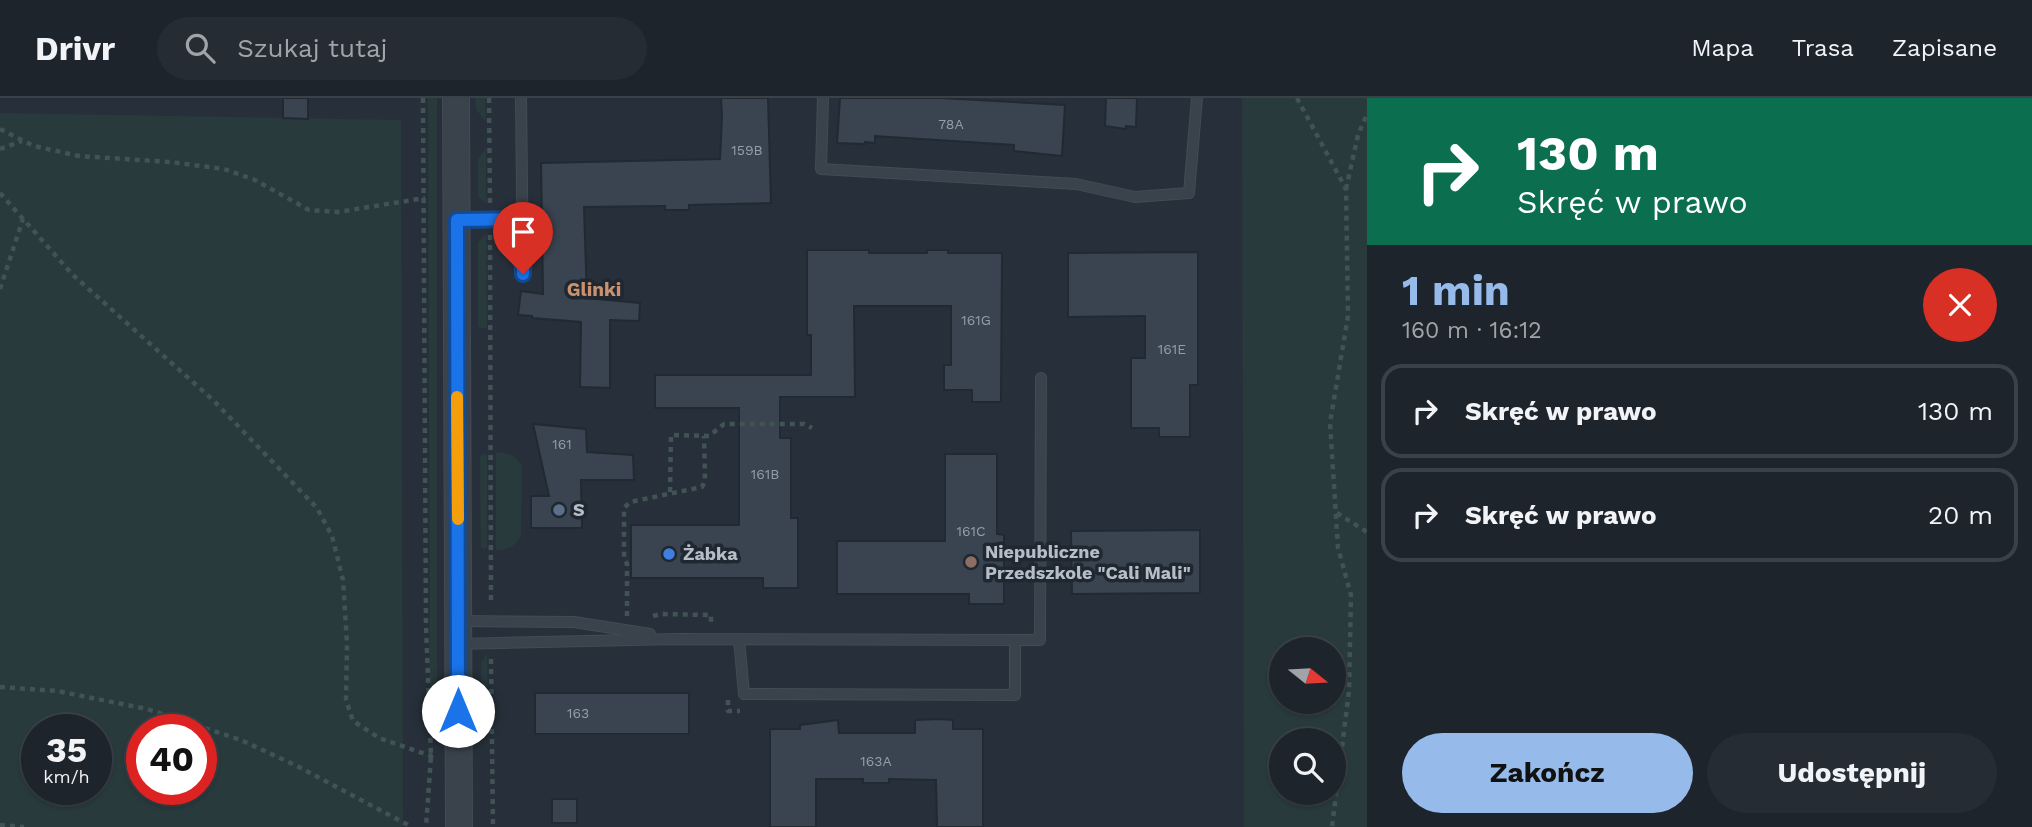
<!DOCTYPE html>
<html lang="pl">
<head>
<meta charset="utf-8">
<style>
	body { margin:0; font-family:"Work Sans",sans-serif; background:#252c34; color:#f1f3f6; height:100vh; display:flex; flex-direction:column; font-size:26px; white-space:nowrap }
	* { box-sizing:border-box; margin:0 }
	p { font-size:23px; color:#a0a4a9 }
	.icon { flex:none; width:38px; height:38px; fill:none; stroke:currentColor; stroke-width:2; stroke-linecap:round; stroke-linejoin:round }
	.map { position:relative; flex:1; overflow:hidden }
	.side { display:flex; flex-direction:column; background:#1d242c; width:665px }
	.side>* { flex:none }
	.hud { background:#0b6e4f; color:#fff; overflow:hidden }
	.needle { width:46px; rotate:108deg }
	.tools { position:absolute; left:1269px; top:539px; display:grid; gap:14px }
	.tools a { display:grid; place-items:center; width:77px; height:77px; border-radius:50%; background:#1d242c; box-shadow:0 2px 5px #0004,0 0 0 2px #3b4148; font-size:35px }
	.speed { position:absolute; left:21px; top:616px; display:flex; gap:14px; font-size:35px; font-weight:700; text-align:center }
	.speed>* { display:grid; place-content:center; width:91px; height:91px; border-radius:50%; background:#1d242c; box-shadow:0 2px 5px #0004,0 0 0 2px #3b4148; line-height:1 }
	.speed small { font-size:18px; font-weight:400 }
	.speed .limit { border:10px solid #d22; background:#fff; color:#111 }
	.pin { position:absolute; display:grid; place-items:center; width:60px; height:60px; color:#fff; margin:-72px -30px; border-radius:50% 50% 50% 0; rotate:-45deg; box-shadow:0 0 7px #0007 }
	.pin .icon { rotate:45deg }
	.me { position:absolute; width:77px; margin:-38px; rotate:0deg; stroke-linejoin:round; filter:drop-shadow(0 0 5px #0008) }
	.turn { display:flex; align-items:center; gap:24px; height:147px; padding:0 35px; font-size:32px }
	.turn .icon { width:91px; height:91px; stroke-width:2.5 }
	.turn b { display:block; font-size:49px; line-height:60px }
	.round { display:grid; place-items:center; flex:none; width:74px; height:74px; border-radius:37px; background:#252c34 }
	.head { display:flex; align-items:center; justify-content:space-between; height:119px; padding:0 35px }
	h1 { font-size:42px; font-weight:700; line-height:52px; color:#96bbeb }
	.button { display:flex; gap:14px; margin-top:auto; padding:14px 35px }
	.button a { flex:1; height:80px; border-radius:42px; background:#96bbeb; color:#111; font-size:28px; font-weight:700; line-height:80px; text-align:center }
	.button a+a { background:#252c34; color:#f1f3f6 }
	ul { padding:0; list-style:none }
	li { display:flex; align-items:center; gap:21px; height:94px; margin:0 14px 10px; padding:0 21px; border:4px solid #3b4148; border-radius:21px }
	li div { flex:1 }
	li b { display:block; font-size:26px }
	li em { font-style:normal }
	header { display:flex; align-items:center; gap:42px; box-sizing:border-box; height:98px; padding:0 35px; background:#1d242c; border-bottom:2px solid #3b4148 }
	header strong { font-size:33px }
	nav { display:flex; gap:38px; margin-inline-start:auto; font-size:24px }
	.search { width:490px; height:63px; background:#252c34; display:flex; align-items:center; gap:18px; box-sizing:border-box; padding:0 24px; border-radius:38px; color:#a0a4a9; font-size:26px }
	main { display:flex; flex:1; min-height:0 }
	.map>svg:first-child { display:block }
	.green { fill:#283a3c; fill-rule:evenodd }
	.building { fill:#394450; stroke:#212932; stroke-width:2 }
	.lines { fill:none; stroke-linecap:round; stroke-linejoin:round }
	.service-casing { stroke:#434b54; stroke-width:12 }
	.tertiary-casing { stroke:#434b54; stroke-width:28 }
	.path { stroke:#415354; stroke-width:4.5; stroke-dasharray:5 5; stroke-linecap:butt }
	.service { stroke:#3a424b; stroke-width:10 }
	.tertiary { stroke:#3a424b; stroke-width:26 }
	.route-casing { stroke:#114b97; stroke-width:18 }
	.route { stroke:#1a73e8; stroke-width:12 }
	.slow { stroke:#f59e0b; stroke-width:12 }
	.service-dot { fill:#5c6f8a; stroke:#1f2730; stroke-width:2.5 }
	.shop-dot { fill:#3f7fe0; stroke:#1f2730; stroke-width:2.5 }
	.education-dot { fill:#8d6e63; stroke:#1f2730; stroke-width:2.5 }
	.labels { text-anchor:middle; stroke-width:7; stroke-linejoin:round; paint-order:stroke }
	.number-label { font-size:14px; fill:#959da7 }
	.poi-label { font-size:18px; font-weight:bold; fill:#b6bdc6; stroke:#1f2730; text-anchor:start }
	.neighbourhood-label { font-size:19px; font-weight:bold; fill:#c8916f; stroke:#1f2730 }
</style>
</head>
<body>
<header>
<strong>Drivr</strong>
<div class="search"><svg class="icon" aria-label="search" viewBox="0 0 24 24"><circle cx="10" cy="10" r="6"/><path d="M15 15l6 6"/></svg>Szukaj tutaj</div>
<nav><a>Mapa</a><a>Trasa</a><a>Zapisane</a></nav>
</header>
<main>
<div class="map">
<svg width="1367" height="729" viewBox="0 0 1367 729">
	<rect width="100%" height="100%" fill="#27303a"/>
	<!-- green -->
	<g class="green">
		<path d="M428,0H437V628L430,627Z"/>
		<path d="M475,0H485L486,24L476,11Z"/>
		<path d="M1242,0H1367V729H1244ZM1281,551H1334V604H1281ZM1281,642H1334V695H1281Z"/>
		<path d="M0,15L401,22L403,729H0ZM37,632H96V691H37ZM142,632H201V691H142Z"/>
		<path d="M486,50V106L478,98V61Z"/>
		<path d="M486,136L487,231L478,229V144Z"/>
		<path d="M499,354L514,358L522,368L521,438C515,448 508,452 496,452V355Z"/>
		<path d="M487,356V450L483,451L481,448L480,359L481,357Z"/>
		<path d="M487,555L488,625L486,628H480L481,566Z"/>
	</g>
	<!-- building -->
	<g class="building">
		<path d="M283,0H308V21L283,20Z"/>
		<path d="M721,0H768L771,105L689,107V112H665V108L584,109L587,200L640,205L639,223L610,222V290L580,289L581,224L532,220V218L518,217L521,193L543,196L541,65L720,61L722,19Z"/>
		<path d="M840,0H941L1065,7L1062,58L1014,53V47L875,38V45L865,44V46L837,45Z"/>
		<path d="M1106,0H1137L1136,29L1126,28V31L1105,28Z"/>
		<path d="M807,152H869V155H927V152H948V155H1002L1001,304H972V292H944V267H951V208H854L855,299H780V340H791V420H798V490H763V480H631V427H739V310H655V277H811V237H807Z"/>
		<path d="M1198,154V287H1190V339H1159V330H1131V260H1145V218L1068,219V155Z"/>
		<path d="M533,326L586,331L587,354L633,357L634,382H581L582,430H531V398H549Z"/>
		<path d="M945,356H997V436L1004,437V506H969V496H837V443H945Z"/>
		<path d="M1200,432V495L1072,496L1071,433Z"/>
		<rect x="535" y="595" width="154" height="41"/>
		<path d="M940,621L953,622V631H983V729H937L936,682L889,681V685H863V681H816V729H770V631H800V627L838,622L839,635H915V622Z"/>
		<rect x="552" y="701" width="25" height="24"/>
	</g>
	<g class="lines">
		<!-- service casing -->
		<g class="service-casing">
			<g id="service">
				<path d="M521,0L523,176"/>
				<path d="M823,0L821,71L1076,86L1135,99L1189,95L1197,0"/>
				<path d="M458,122L522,121"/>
				<path d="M458,523L574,524L650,536"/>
				<path d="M739,541L744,596L1015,597V543"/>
				<path d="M458,546L677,541L1040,542L1041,280"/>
			</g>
		</g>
		<!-- tertiary casing -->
		<g class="tertiary-casing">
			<path id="tertiary" d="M456,0L459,729"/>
		</g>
		<!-- path -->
		<g class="path">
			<path d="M423,0L426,528L431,658L426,729"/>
			<path d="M489,0L490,108"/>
			<path d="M1297,0L1346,91L1348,218L1330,325L1338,450L1351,497L1349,593L1332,729"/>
			<path d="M0,31L34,48L79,58L170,64L224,71L255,82L309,112L338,114L425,100"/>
			<path d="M0,51L22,43"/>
			<path d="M1346,91L1358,37L1367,16"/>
			<path d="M0,95L73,177L213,302L317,410L332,438L343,482L347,545L346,602L353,623L379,640L431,658L433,657"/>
			<path d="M490,137L491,507"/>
			<path d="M0,191L23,121"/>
			<path d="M670,394L671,337L709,338L724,326H804L812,330"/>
			<path d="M1337,415L1367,434"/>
			<path d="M627,518V466L624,460V410L630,404L702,389L705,383L704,338"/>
			<path d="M653,518L661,516L711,517V527"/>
			<path d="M491,561L493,729"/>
			<path d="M0,589L57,593L147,611L241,642L297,668L412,729"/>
			<path d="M728,602V613H740"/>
			<path d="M0,727L24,729"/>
		</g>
		<!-- service -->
		<use href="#service" class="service"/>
		<!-- tertiary -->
		<use href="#tertiary" class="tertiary"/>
	</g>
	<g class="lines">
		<!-- route casing -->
		<g class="route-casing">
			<path id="route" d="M458,613L457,122L522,121L523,176"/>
		</g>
		<!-- route -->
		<use href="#route" class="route"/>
		<!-- slow -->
		<path class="slow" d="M457,299L458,421"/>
	</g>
	<!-- markers -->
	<circle class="service-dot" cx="559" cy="412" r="7"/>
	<circle class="shop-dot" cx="669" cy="456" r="7"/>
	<circle class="education-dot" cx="971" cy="464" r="7"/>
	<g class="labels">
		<!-- number labels -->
		<g class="number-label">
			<text x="951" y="31">78A</text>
			<text x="747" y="57">159B</text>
			<text x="976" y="227">161G</text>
			<text x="1172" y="256">161E</text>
			<text x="562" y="351">161</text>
			<text x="765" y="381">161B</text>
			<text x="971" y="438">161C</text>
			<text x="578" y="620">163</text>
			<text x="876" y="668">163A</text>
		</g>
		<!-- poi labels -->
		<g class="poi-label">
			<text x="573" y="418">S</text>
			<text x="985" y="460">Niepubliczne<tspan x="985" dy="21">Przedszkole "Cali Mali"</tspan></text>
			<text x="683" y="462">Żabka</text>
		</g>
		<!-- neighbourhood labels -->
		<g class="neighbourhood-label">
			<text x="594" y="198">Glinki</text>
		</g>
	</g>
</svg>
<div class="tools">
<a><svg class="needle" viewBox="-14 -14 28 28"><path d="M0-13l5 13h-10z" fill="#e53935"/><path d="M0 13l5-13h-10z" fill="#a0a4a9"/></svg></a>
<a><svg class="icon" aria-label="search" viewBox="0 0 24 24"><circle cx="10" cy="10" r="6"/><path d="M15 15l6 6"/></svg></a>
</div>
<div class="speed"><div>35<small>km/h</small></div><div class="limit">40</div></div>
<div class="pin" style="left:523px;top:176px;background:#d93025"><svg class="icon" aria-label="arrive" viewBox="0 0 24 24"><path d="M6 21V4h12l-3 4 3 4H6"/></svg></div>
<svg class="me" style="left:458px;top:613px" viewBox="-20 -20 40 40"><circle r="19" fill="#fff"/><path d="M0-13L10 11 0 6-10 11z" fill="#1a73e8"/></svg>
</div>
<section class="side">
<div class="hud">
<div class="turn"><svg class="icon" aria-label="right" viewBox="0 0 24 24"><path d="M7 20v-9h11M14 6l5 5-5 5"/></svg><div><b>130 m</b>Skręć w prawo</div></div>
</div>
<div class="head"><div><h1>1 min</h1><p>160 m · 16:12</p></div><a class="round" style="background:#d93025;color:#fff"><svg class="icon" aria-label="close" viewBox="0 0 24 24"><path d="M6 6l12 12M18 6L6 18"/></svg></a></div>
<ul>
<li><svg class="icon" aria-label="right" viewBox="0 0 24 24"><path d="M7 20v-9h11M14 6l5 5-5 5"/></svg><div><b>Skręć w prawo</b></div><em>130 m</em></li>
<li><svg class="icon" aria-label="right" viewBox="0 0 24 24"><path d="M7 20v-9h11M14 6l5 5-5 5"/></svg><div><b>Skręć w prawo</b></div><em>20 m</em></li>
</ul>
<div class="button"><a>Zakończ</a><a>Udostępnij</a></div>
</section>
</main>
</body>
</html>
